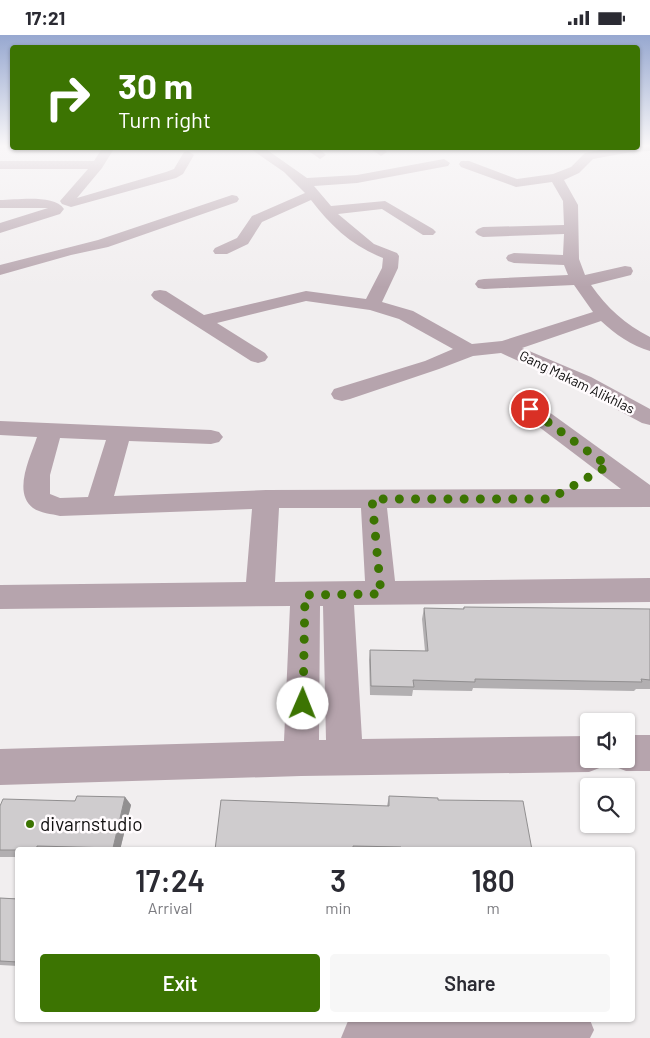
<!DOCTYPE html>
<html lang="en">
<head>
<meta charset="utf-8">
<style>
	body { margin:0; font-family:Barlow,sans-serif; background:#f7f7f7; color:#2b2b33; height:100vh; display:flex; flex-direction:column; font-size:19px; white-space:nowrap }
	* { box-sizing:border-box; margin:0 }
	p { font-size:16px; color:#7c7c81 }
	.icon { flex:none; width:28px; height:28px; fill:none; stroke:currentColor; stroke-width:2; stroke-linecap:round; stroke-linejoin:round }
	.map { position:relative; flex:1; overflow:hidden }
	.drawer { position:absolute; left:15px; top:812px; width:620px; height:175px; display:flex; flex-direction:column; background:#fff; border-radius:5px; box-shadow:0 1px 4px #0004 }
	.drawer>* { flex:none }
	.top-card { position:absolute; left:10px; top:10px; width:630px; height:105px; border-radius:5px; box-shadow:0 1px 4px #0004; background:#3c7402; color:#fff; overflow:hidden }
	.fabs { position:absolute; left:580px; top:678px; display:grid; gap:10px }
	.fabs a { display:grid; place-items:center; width:55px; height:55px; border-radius:5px; background:#fff; box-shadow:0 1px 4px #0004; font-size:25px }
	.pin { position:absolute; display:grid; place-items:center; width:42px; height:42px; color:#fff; margin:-21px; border:2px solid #fff; border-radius:50%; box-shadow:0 1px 5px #0007 }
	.me { position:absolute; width:55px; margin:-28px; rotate:1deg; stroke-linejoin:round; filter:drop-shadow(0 0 4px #0008) }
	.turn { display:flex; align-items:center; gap:18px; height:105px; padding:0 25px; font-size:22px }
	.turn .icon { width:65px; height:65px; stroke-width:2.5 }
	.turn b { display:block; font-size:35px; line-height:42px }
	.eta { display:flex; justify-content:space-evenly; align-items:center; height:85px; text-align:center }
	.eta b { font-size:30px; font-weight:600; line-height:35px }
	.action { display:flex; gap:10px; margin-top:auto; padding:10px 25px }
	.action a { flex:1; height:58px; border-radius:5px; background:#3c7402; color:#fff; font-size:20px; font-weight:600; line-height:58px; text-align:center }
	.action a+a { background:#f7f7f7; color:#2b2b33 }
	.status { display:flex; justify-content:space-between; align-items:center; height:35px; padding:0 25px; background:#fff; direction:ltr }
	.status svg { height:14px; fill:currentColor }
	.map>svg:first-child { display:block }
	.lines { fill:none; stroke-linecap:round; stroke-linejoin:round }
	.minor { fill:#b6a4ad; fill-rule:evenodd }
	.wall { fill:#b2afb1 }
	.shaded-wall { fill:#918f90 }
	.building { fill:#cfccce; stroke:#918f90 }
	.route { stroke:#3c7402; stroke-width:9; stroke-dasharray:0 16.2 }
	.poi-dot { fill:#3c7402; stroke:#fffbfd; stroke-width:2 }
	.labels { text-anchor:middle; stroke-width:5; stroke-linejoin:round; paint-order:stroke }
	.far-street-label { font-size:14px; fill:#0f0e0e; stroke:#fffbfd }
	.near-poi-label { font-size:19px; fill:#0f0e0e; stroke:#fffbfd; text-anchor:start }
</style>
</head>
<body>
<div class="status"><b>17:21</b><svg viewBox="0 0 49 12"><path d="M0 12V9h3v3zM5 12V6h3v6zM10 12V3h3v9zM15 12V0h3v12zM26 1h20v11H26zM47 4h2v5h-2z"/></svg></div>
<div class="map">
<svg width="650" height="1003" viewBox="0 0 650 1003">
	<rect width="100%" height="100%" fill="#f1eeef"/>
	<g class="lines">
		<!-- minor -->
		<g class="minor">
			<path d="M638,111H650V116L631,117L593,124L579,138L564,145L578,170L579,224L585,240L625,231L631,232L633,236L631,240L591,250C607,273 625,289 650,302V316C632,311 615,299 601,286L522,313L591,342L650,374V390L642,388L575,352L501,318L473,321L439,334L350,364L342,366L334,364L331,359L334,354L425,326L453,314L399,284L370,275L306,266L217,288L265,318L268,322L265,326L258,328L251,326L154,264L151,260L154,256L160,255L166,256L204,280L306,256L366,264L382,233L383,223C352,211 331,191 311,165L262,187L248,209L227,219H215L213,216L215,213L237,203L252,181L305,158L284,137L248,112H263L307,143L357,140L444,124L450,128L448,131L357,148L314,151L331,171L385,166L433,194L436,197L433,200H423L382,174L338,179L374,209L397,218L399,221L398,233L382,267L413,276L472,309L502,306L593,277L574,250L484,254L478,253L475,249L478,245L484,244L568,240L564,230L514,228L508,226L506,223L508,220L514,218L563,220L564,199L483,202L478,200L475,197L478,194L483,192L564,190L563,166L552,147L516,152L461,132L459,129L461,126H469L517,144L553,139L571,132L585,118L615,112Z"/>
			<path d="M103,112H115L102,133L77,163L166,137L174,134L184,117L188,116L194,120L183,139L176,143L71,172L62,169L60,166L88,134H0V126H94Z"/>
			<path d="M303,112H317L326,120L320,124Z"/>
			<path d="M368,112H382L387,117L381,121Z"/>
			<path d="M232,160L237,161L239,164L237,167L108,212L71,220L0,240V230L98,205Z"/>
			<path d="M0,165C17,165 54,159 64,174L60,179L0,198V188L48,173H0Z"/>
			<path d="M530,367L538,369L650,450V472L387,473L395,546L650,543V567L354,570L362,704L589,701V724H605L602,732L589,737L301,741L0,750V714L284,706L290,571L0,574V550L246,547L252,474L60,481C52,479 40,478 33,473C12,457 31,421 37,402L0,400V386L211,395L219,397L223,402L219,407L211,409L129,406L114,461L266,455L621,454L522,379L519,374L522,369ZM60,403L106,405L88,462L60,463L50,459V440ZM279,473H361L365,546L275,547ZM320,571H323L326,705H319Z"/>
			<path d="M626,700H650V736H626L613,731L610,724H626Z"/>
			<path d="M351,985H590L594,995L590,1003H341L348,986Z"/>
		</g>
	</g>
	<!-- wall -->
	<g class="wall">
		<path d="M572,112H590V114Z"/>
		<path d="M464,572L650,574V654H636L634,656L473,653L472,656L413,655L412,661L370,660L369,625L370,615L425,616L422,584L424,573L463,574Z"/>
		<path d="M389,761L438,765L532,815H215L387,771Z"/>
		<path d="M125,762L131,770L120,815H18V822H0V771Z"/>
		<path d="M0,863L18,864V931L0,930Z"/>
	</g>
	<!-- shaded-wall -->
	<g class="shaded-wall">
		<path d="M125,762L131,770L120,815H115L113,813Z"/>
		<path d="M37,811L43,815H36Z"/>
	</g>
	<!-- building -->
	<g class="building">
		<path d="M464,572L650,574V645L641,644L642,647L475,644V647L413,645L414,652L371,651L370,615L428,616L424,573L464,574Z"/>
		<path d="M77,761L125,762L113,813L37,811L36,815H0V771L3,764L75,766Z"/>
		<path d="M389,761L438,763V765L523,766L532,815H402L401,812L353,811V815H215L221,765L389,771Z"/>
		<path d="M0,863L18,864V927L0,926Z"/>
	</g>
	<!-- sky -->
	<linearGradient id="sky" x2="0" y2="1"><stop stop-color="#97a8d0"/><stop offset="0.44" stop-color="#f9f7f8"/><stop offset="1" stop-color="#f9f7f8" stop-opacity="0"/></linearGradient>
	<rect width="650" height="252" fill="url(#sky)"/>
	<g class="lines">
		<!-- route -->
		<path class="route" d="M303,669L305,560L381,559L372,464H550L608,431L530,374"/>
	</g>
	<!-- markers -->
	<circle class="poi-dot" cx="30" cy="789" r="5"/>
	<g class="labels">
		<!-- far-street labels -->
		<g class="far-street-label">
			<text transform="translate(577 347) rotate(26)" y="5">Gang Makam Alikhlas</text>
		</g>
		<!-- near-poi labels -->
		<g class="near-poi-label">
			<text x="40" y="796">divarnstudio</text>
		</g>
	</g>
</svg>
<div class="fabs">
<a><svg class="icon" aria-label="sound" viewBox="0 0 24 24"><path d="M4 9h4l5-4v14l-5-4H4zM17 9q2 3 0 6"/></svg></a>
<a><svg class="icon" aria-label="search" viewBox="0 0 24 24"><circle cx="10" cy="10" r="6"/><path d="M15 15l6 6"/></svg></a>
</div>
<div class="pin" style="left:530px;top:374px;background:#d93025"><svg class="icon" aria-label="arrive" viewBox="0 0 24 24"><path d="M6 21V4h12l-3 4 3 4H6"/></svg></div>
<svg class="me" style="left:303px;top:669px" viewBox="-20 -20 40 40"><circle r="19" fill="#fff"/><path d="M0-13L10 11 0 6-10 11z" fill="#3c7402"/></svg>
<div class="top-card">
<div class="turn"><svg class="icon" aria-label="right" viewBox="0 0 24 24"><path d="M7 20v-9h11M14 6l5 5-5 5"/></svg><div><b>30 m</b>Turn right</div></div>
</div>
<section class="drawer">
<div class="eta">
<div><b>17:24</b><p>Arrival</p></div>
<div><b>3</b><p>min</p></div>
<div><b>180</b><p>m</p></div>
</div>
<div class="action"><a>Exit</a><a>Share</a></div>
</section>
</div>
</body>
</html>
